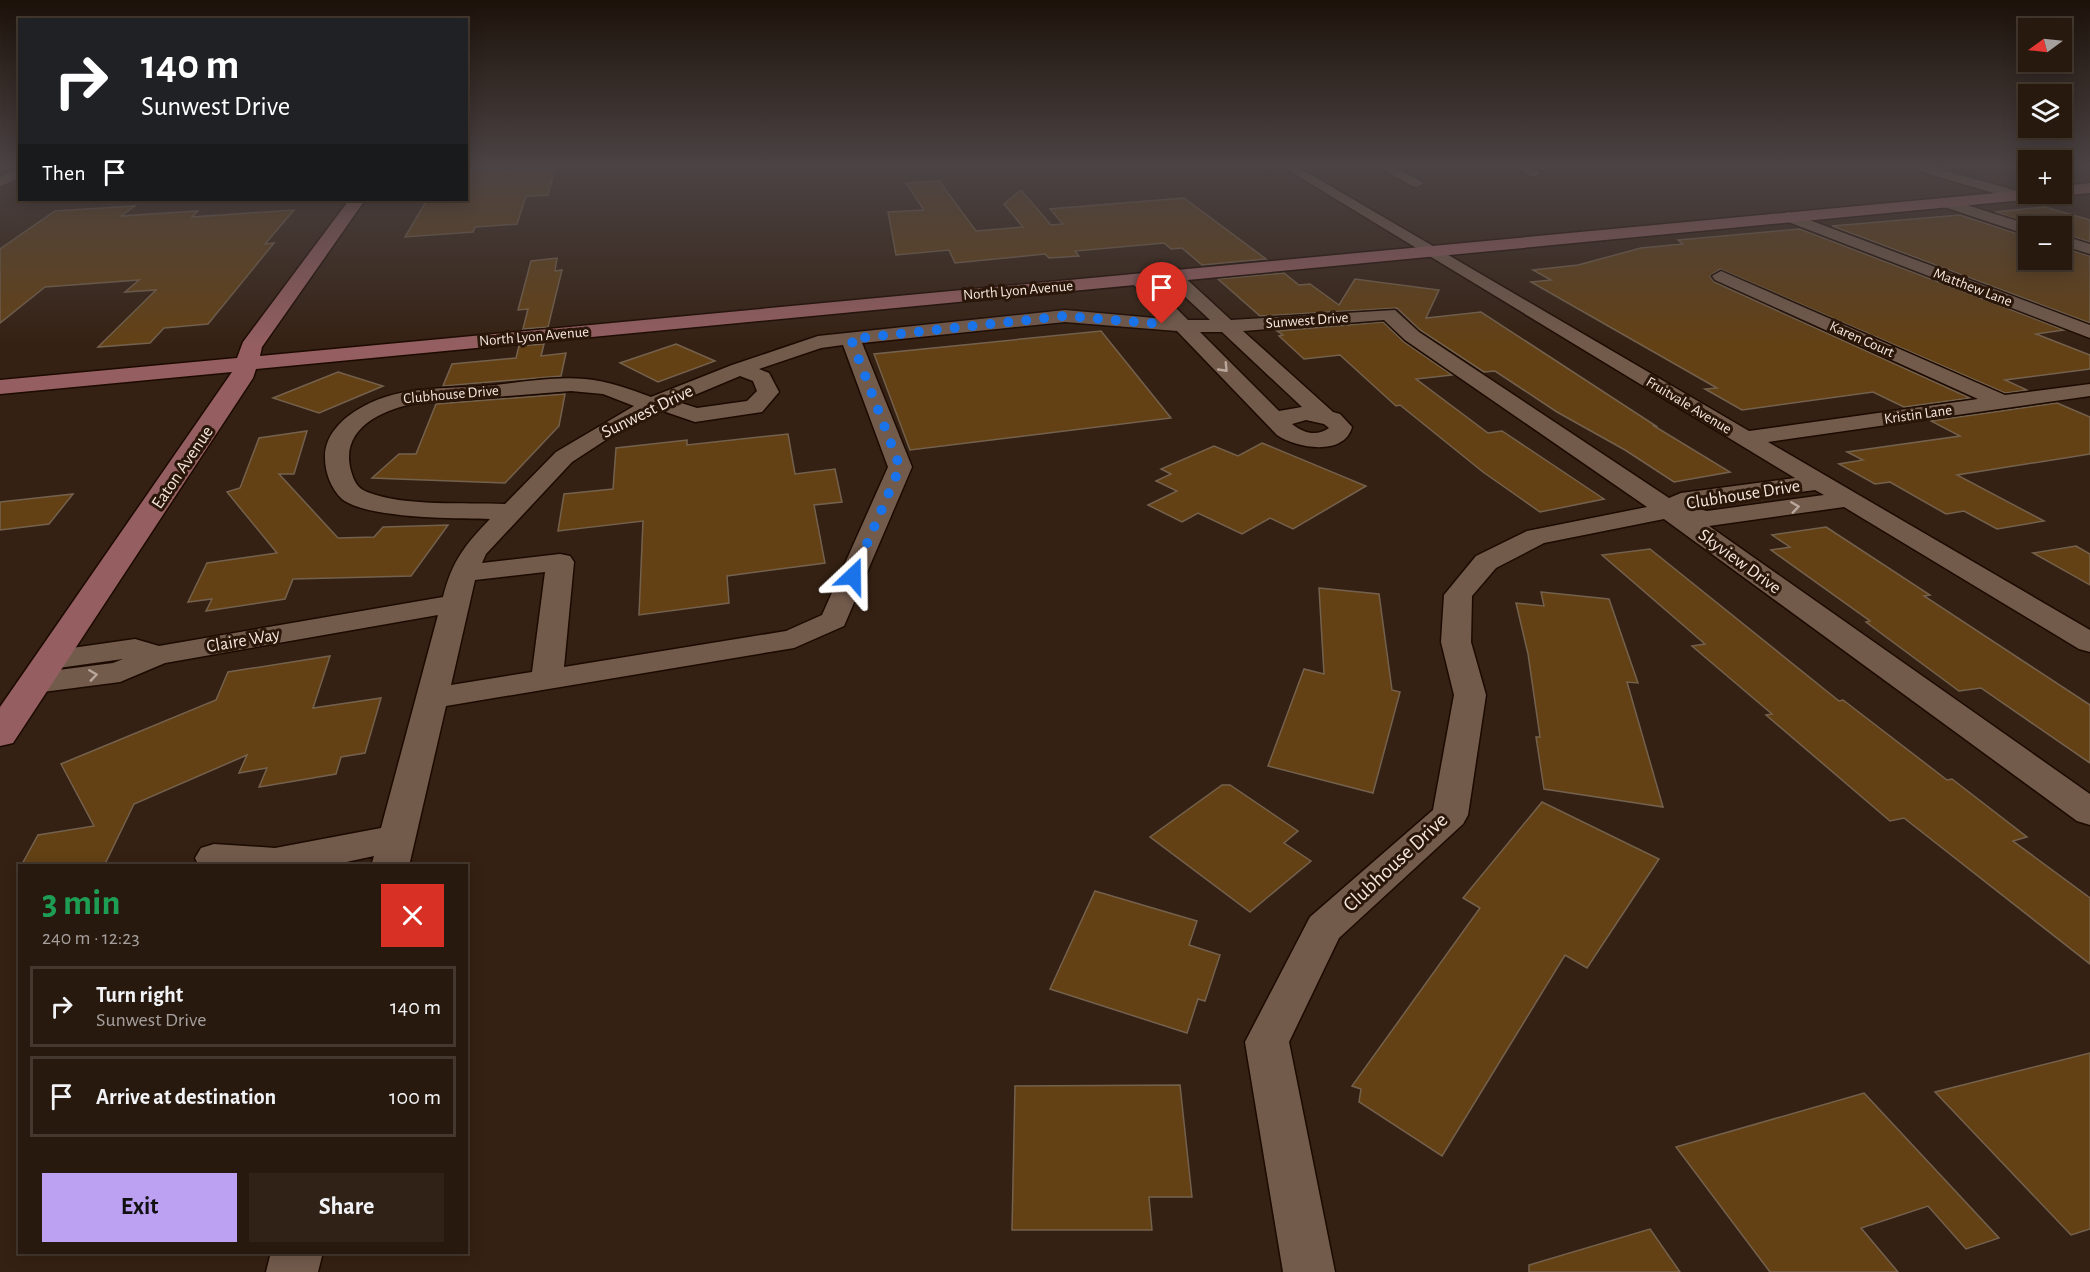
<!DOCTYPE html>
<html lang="en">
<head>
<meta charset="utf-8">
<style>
	body { margin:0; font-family:"Alegreya Sans",sans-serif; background:#302217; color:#f1f3f6; height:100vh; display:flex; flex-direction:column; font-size:22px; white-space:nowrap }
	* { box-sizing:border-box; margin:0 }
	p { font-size:20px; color:#a5a09e }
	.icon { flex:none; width:33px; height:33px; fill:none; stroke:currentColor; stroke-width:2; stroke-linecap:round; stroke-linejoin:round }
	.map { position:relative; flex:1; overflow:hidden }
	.details { position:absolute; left:18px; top:864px; width:450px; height:390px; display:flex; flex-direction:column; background:#28190e; border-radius:0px; box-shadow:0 3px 15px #0003,0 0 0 2px #44382e }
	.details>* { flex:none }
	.guide { position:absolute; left:18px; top:18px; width:450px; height:183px; border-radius:0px; box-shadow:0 3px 15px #0003,0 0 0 2px #44382e; background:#202124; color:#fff; overflow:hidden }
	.needle { width:39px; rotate:255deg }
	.buttons { position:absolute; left:2018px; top:18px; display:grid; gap:12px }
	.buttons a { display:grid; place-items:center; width:54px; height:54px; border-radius:0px; background:#28190e; box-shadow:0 3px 15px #0003,0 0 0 2px #44382e; font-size:30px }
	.pin { position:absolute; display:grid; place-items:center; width:51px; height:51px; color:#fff; margin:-62px -26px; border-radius:50% 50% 50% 0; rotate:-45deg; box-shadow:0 0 6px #0007 }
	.pin .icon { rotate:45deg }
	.me { position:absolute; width:66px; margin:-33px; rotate:23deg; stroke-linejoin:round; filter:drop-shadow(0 0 4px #0008) }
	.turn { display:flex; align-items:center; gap:21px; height:126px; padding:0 24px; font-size:27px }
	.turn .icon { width:78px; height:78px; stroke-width:2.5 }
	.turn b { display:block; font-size:42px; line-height:51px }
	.then { display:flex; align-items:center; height:57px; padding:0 24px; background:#0003; gap:12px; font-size:22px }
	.round { display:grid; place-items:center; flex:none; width:63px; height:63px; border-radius:0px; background:#302217 }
	.head { display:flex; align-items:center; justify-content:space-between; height:102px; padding:0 24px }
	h1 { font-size:36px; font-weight:600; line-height:45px; color:#1e9e55 }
	.button { display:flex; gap:12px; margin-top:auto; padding:12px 24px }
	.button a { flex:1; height:69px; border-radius:0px; background:#bca0f2; color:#111; font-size:24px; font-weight:600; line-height:69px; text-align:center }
	.button a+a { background:#302217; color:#f1f3f6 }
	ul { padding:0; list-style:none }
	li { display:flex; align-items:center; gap:18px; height:81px; margin:0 12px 9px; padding:0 12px; border:3px solid #44382e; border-radius:0px }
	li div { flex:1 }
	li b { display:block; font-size:22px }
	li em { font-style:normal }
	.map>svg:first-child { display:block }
	.building { fill:#634115; stroke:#74614d; stroke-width:1.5 }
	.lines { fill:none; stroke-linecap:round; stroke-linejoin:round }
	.street-casing { stroke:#1c0a01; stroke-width:3 }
	.secondary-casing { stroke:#1c0a01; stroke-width:3 }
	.street { fill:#735b4c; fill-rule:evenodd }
	.secondary { fill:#955f61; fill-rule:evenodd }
	.oneway { stroke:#baa79c }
	.route { stroke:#1a73e8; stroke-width:10; stroke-dasharray:0 18 }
	.labels { text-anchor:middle; stroke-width:6; stroke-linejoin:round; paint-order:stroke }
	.far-street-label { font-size:15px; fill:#f4e6dd; stroke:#2b170a }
	.street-label { font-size:18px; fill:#f4e6dd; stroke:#2b170a }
	.near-street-label { font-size:21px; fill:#f4e6dd; stroke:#2b170a }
</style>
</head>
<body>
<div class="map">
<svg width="2090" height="1272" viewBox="0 0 2090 1272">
	<rect width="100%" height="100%" fill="#352113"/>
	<!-- building -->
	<g class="building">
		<path d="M555,169L548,195L526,196L517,224L475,227L473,232L405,237L427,200H466V172Z"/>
		<path d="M939,181L976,231L1023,227L1004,204L1021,190L1051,225L1063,224L1050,209L1184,198L1266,259L1202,265L1182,248L1171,249L1164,243L1075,251L1079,256L1049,258L1045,254L955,263L949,250L896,255L888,212L924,210L906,183Z"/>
		<path d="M135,206L121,216L198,211L192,217L294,210L265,244L274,243L208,324L164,328L150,343L98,347L156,290L125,292L139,280L45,287L0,323V249L55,211Z"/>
		<path d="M2045,207L2090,220V242L2061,233V226H2035L1995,212Z"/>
		<path d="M1960,215L2028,237V260H2061V247L2090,256V323L1832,226Z"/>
		<path d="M1800,229L2064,330L2036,334L2090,355V369L2005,380L2027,390L2005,393L1720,269L1710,276L1714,282L1970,398L1904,407L1873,392L1742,410L1705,389L1717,388L1531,282L1551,280L1533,270L1578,265L1641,248L1683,244L1678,240Z"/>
		<path d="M557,258L555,271L562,270L548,327L523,329L528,309L518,310L531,261Z"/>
		<path d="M1284,273L1299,285L1310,284L1339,305L1355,279L1439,290L1426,318L1481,312L1656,426H1654L1730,472L1674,482L1625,450L1557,412L1495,371L1484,372L1420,330L1397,308L1260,316L1218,279Z"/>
		<path d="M1383,322L1404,342L1452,375L1416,379L1488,433L1502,431L1604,499L1540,512L1483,472L1400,405L1396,406L1340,355L1304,359L1279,336L1283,335L1277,331Z"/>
		<path d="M1101,331L1171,418L910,450L874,354Z"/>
		<path d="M544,344L541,356L566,353L561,376L443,386L452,364L516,358L519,346Z"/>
		<path d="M676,344L715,361L658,382L620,363Z"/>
		<path d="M338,372L383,386L319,413L273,398Z"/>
		<path d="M565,394L559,426L505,483L372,478L399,454H416L436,404Z"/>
		<path d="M2057,403L2090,417V454L1957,475L2044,521L1997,529L1964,511L1946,514L1890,482L1875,484L1839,464L1863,460L1847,452L1960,436L1931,421Z"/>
		<path d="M307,431L294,474H279L338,538L374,537L383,527L448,525L411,576L293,579L285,599L206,611L212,599L188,602L207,563L277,553L227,492L240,488L259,438Z"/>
		<path d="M788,434L795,474L835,469L842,502L814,505L825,563L727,576L729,603L639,615L643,521L558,531L564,494L613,489L616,448L687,440V445Z"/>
		<path d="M1262,443L1366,486L1293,529L1270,518L1242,534L1198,513L1182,522L1148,505L1177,491L1156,481L1171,474L1161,469L1214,446L1238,456Z"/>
		<path d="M73,494L49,524L0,530V502Z"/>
		<path d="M1826,527L1930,595L1924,596L2090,705V763L1981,688L1959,691L1866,622L1870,621L1771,550L1790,547L1772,535Z"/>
		<path d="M2076,546L2090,554V585L2033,553Z"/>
		<path d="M1650,549L1839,701L1843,700L1947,780L1952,779L2027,837L2013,841L2090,898V964L1904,818L1890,821L1766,715L1772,714L1692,646L1705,644L1602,555Z"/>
		<path d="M1319,588L1379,594L1392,690L1400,692L1373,793L1268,766L1304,669L1324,674Z"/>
		<path d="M1541,592L1609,599L1638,683L1627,682L1663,807L1544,789L1536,737H1540L1528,654L1516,603L1544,606Z"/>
		<path d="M330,656L313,708L381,698L365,753L341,757L336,774L259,787L267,768L239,773L247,755L134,804L104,866H21L38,835L94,826L61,764L216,700L228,672Z"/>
		<path d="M1222,785H1230L1298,831L1284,843L1311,861L1250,912L1150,837Z"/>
		<path d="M1542,802L1659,859L1587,968L1565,955L1442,1156L1359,1102L1361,1089L1352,1086L1480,908L1463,898Z"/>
		<path d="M1095,891L1197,921L1189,945L1220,955L1205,1001L1198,999L1187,1033L1050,989Z"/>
		<path d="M2090,1053V1229L2071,1235L1935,1092Z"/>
		<path d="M1180,1085L1192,1197H1149L1152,1230H1012L1015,1086Z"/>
		<path d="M1864,1093L1999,1238L1966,1249L1928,1206L1861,1228L1898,1272H1770L1676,1147Z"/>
		<path d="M1650,1229L1680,1272H1529V1265Z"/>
	</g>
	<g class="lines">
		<!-- street casing -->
		<g class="street-casing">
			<g id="street">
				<path d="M20,167V177L0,187V177Z"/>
				<path d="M1283,167H1298L1749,431L1978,399L1715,280L1712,276L1721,271L2005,395L2090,384V396L1768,442L2090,630V652L2079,649L1844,507L1709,526L2090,794V825L2077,821L1664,519L1544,543L1496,568L1472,596L1471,642L1486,695L1468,815L1463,824L1339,938L1289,1042L1335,1272H1283L1245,1042L1310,917L1433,810L1454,695L1441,642L1444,595L1476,556L1527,531L1647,507L1405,340L1384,320L1243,331L1333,412L1340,414L1352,427C1344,457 1296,448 1277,435L1177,331L1065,322L862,343L912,467L844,626L794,648L446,706L409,866H371L374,856L328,866H199L195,858L201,848L214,844L275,848L381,828L438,615L165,663L120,682L35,693L24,690L19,683L24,676L35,673L113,663L123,659L51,669L40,667L36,660L40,653L51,651L135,639L159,646L443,597C452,561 465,545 490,519C457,518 367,519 342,499C331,489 325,472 325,458C324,434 345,416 364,406C401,386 444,389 485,386C518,383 551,376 585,379C608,381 629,389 651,397L732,365L818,336L1065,310L1166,319L1128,279L1137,274L1143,275L1188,320H1210L1167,280L1164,276L1167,272H1179L1231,320L1395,310L1419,332L1669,498L1681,493L1795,478ZM1200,332H1222L1302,407L1279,411ZM843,345L888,467L822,615L786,631L564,667L574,562L570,556L560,554L482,563L486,554L572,462L618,432L660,410L695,422L762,412L779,392L769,373L759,369L821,348ZM740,376L753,381L757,391L747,401L697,408L678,402ZM571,391L603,394L634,406L556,452L505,504C464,502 405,507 367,492C357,488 354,481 351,471C339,428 383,409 418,403ZM1306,420L1324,424L1329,428C1317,437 1303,433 1292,424ZM1815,490L1824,495L1707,511L1690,507ZM545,572L532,672L451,685L475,580Z"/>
				<path d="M1378,167H1395L1424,183L1417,187L1412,186Z"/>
				<path d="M1511,167H1529L1541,173L1534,177Z"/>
				<path d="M1913,167H1933L2021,192L2023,195L2021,198H2011L1915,170Z"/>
				<path d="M1943,198L1948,199L2033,226H2028V235L1938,205L1936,202Z"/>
				<path d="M1788,212L2090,325V338L1783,220L1780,217L1783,214Z"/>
				<path d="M2061,235L2090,244V254L2061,245Z"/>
				<path d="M271,1252H323L318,1272H266Z"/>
			</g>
		</g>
		<!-- secondary casing -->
		<g class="secondary-casing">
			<g id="secondary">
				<path d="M2090,183V193L2061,196L2055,194H2061V186Z"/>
				<path d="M2028,190V194H2043L2035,199L256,369L253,378L13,743L0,746V707L232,372L0,394V380L237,358L243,342L349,200H365L262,347L260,356Z"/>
			</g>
		</g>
		<!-- street -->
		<use href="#street" class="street"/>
		<!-- secondary -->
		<use href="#secondary" class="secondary"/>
	</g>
	<!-- one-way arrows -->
	<defs><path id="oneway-chevron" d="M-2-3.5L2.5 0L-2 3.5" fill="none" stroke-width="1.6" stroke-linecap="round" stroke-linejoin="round" transform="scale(1.5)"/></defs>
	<g class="oneway">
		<use href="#oneway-chevron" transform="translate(1224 368) rotate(46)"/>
		<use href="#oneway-chevron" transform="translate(1795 507) rotate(-8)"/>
		<use href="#oneway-chevron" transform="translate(93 675) rotate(-8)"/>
	</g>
	<!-- sky -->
	<linearGradient id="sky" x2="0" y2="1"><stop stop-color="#1d120a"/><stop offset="0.48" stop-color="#4b4344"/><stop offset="1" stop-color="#4b4344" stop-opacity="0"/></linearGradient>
	<rect width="2090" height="345" fill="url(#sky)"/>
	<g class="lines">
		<!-- route -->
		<path class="route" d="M853,576L900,467L851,339L1065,316L1162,324"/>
	</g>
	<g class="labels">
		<!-- far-street labels -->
		<g class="far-street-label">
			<text transform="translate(1973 287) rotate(21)" y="5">Matthew Lane</text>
			<text transform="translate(1018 290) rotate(-5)" y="5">North Lyon Avenue</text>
			<text transform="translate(1307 320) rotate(-4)" y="5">Sunwest Drive</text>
			<text transform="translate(534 336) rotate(-5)" y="5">North Lyon Avenue</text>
			<text transform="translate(1862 339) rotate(24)" y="5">Karen Court</text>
			<text transform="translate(451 394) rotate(-5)" y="5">Clubhouse Drive</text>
			<text transform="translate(1689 405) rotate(31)" y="5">Fruitvale Avenue</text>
			<text transform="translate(1918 414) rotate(-8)" y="5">Kristin Lane</text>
		</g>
		<!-- street labels -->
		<g class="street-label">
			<text transform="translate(647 411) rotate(-26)" y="6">Sunwest Drive</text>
			<text transform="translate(182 467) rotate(-56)" y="6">Eaton Avenue</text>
			<text transform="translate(1743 494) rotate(-9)" y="6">Clubhouse Drive</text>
			<text transform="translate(1740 561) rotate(36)" y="6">Skyview Drive</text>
			<text transform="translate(243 640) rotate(-10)" y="6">Claire Way</text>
		</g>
		<!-- near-street labels -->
		<g class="near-street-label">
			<text transform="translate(1395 862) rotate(-43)" y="7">Clubhouse Drive</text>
		</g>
	</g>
</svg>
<div class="buttons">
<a><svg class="needle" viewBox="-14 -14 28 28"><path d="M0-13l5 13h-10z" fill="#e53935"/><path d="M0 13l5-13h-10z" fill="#a5a09e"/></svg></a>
<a><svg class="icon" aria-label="layers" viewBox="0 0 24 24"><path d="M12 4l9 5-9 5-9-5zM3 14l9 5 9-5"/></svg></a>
<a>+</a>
<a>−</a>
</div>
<div class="pin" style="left:1162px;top:324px;background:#d93025"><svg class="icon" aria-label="arrive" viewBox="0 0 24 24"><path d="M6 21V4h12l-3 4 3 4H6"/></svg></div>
<svg class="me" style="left:853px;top:576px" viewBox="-20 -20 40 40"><path d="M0-17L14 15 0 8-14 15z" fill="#1a73e8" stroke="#fff" stroke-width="4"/></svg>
<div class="guide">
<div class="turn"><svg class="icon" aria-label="right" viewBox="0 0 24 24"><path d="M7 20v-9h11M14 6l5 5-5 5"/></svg><div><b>140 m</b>Sunwest Drive</div></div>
<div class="then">Then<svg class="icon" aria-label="arrive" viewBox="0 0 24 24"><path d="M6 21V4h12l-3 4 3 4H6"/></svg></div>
</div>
<section class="details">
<div class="head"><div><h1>3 min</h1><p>240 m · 12:23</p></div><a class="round" style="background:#d93025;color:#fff"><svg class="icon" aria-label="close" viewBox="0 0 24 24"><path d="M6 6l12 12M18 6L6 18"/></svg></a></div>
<ul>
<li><svg class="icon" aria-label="right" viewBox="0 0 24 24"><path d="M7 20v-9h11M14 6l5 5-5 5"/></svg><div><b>Turn right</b><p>Sunwest Drive</p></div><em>140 m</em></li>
<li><svg class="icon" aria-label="arrive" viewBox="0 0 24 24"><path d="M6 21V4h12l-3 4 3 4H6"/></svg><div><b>Arrive at destination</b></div><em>100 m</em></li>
</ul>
<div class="button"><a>Exit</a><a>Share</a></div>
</section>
</div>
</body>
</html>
